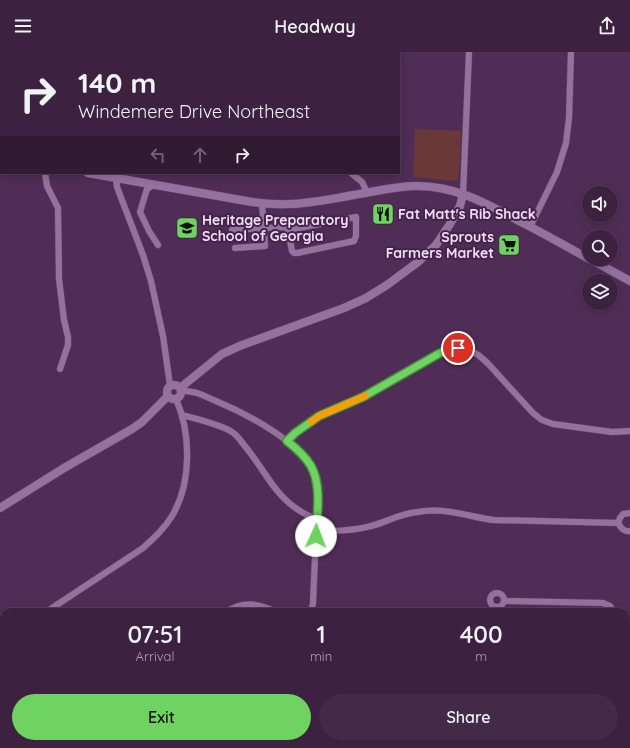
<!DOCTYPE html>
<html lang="en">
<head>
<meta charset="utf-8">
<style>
	body { margin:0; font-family:Quicksand,sans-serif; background:#432a47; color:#f1f3f6; height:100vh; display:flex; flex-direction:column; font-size:15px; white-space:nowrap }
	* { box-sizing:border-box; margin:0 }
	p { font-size:13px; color:#aca4b1 }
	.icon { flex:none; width:22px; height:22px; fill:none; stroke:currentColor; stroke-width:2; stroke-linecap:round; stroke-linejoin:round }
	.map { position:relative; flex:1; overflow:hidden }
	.panel { position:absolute; left:0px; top:556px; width:630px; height:140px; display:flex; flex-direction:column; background:#3c2240; border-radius:12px 12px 0 0; box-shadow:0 2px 10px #0003,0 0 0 1px #553f59 }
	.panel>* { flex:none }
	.guide { position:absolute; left:0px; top:0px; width:400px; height:122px; box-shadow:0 2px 10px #0003,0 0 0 1px #553f59; background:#3c2240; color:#f1f3f6; overflow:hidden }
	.buttons { position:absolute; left:582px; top:134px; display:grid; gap:8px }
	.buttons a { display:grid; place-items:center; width:36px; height:36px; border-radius:50%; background:#3c2240; box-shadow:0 2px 10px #0003,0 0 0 1px #553f59; font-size:20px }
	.pin { position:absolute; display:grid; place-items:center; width:34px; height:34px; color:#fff; margin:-17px; border:2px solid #fff; border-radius:50%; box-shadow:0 1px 4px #0007 }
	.me { position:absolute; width:44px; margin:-22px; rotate:2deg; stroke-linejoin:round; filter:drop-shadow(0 0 3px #0008) }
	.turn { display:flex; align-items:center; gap:14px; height:84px; padding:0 12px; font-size:18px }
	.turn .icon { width:52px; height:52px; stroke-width:2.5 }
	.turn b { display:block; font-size:28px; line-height:34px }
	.lanes { display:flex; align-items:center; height:38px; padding:0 12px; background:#0003; justify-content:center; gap:20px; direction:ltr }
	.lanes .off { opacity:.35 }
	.eta { display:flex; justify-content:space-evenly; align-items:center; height:68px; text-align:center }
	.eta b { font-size:24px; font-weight:600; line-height:28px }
	.cta { display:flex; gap:8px; margin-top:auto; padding:8px 12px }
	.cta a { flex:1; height:46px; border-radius:24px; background:#6ed360; color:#111; font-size:16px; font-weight:600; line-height:46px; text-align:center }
	.cta a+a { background:#432a47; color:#f1f3f6 }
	header { display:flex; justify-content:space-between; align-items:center; height:52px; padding:0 12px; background:#3c2240; font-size:18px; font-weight:600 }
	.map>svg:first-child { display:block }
	.green { fill:#6a3838 }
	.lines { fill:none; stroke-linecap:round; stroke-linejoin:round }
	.street-casing { stroke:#694c6e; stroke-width:7 }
	.secondary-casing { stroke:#694c6e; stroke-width:9 }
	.street { stroke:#97719e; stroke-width:6 }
	.secondary { stroke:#97719e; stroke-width:8 }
	.route-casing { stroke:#48893e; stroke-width:10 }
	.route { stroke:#6ed360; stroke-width:7 }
	.slow { stroke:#f59e0b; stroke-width:7 }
	.labels { text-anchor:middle; stroke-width:4; stroke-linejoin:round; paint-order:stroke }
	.poi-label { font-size:14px; font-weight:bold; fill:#f1dcf5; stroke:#45234b; text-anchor:start }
</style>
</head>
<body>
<header><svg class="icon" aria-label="menu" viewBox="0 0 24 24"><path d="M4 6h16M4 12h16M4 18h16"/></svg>Headway<svg class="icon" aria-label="share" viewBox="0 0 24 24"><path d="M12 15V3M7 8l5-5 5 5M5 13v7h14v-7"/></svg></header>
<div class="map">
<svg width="630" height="696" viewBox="0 0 630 696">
	<rect width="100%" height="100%" fill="#502d56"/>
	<!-- green -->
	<g class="green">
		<path d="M415,77L461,79L460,108L458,128L454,129L413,125Z"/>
		<path d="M626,644H630V696H584V692H626Z"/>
		<path d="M31,692H139L145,696H32Z"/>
		<path d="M201,692H237L236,696H200Z"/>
		<rect x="315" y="692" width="73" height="4"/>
	</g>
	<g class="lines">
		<!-- street casing -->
		<g class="street-casing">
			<g id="street">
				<path d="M83,0V1"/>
				<path d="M238,0V1"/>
				<path d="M359,0V1"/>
				<path d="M2,1V0"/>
				<path d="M0,30L1,16"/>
				<path d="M45,121L47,134L58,156L59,227L64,268L68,285V293L60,317"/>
				<path d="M351,121L362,130L367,140"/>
				<path d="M116,126L117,135L143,203L151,229L163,284L170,333"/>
				<path d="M153,133L147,137L140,160L149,179L158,193"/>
				<path d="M463,142L469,0"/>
				<path d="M356,165V184L354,189L297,201H294L292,199L288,178Z"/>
				<path d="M530,175L557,120L566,91L569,66L571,0"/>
				<path d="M232,178L283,175L286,176L288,178"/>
				<path d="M235,196L265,194L262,151"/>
				<path d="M181,339C194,338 204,344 216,349C245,361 286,383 306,407C313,416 316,426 318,438L313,551L311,560"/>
				<path d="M182,363C196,367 220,372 232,380C237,383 241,389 244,393C263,415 273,441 297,457C304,462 309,465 317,466"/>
				<path d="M287,389L295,381L319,364L363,345L440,301C471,288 483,306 502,327C512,338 523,350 533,361L542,368L553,372L612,380L630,379"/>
				<path d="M618,471L620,466L623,462L630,461"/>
				<path d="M618,471C621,476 624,480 630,479"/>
				<path d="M316,479C335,479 353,479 371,474C387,470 401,461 418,460C429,458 440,458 451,460C465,462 479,466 493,468L618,471"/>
				<circle cx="497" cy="548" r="7"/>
				<path d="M504,549L603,551L610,554L614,560"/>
				<path d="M46,560L143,496C154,486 164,477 172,464C192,431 191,381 176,347"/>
				<path d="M226,560C244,548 258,552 277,560"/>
				<path d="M0,600L4,595"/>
				<path d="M626,644H630"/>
				<path d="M274,692L275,696"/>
			</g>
		</g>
		<!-- secondary casing -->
		<g class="secondary-casing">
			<g id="secondary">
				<path d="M0,105H1"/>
				<path d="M88,121L252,150C272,153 292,153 312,150C337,147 362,141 387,137C396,136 405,134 414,134C454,133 486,151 519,169C543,181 566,194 589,207"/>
				<path d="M590,207L630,229"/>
				<circle cx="174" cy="340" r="7"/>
				<path d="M180,336L222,302L242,293L344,256L366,246L387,233L418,210L436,193L450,172L460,154L463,142"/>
				<path d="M0,456L64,416L132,377L142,370L168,344"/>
			</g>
		</g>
		<!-- street -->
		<use href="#street" class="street"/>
		<!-- secondary -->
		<use href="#secondary" class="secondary"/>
	</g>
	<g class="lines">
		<!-- route casing -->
		<g class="route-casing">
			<path id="route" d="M316,484C317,462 322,434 311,414C305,404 296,396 287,389L295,381L319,364L363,345L440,301L447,298L458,296"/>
		</g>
		<!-- route -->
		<use href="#route" class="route"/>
		<!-- slow -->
		<path class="slow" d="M311,370L319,364L365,344"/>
	</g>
	<!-- icons -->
	<defs>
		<g id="restaurant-square" transform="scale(1.15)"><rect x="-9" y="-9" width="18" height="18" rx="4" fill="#6ed360" stroke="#45234b"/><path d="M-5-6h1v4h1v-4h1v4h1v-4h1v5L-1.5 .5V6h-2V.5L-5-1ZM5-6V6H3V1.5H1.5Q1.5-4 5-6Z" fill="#111"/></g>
		<g id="school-square" transform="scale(1.15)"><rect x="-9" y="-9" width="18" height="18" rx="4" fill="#6ed360" stroke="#45234b"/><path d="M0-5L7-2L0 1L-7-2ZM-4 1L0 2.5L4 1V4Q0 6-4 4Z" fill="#111"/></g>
		<g id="supermarket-square" transform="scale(1.15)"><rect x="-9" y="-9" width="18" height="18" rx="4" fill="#6ed360" stroke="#45234b"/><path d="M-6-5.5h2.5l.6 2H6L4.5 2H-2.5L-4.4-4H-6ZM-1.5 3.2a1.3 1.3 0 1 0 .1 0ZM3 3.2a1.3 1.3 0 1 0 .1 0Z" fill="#111"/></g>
	</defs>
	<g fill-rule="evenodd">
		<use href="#restaurant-square" x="383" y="162"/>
		<use href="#school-square" x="187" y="176"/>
		<use href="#supermarket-square" x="509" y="193"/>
	</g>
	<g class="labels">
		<!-- poi labels -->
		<g class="poi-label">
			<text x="398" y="167">Fat Matt's Rib Shack</text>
			<text x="202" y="173">Heritage Preparatory<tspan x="202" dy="16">School of Georgia</tspan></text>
			<text x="494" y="190" text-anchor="end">Sprouts<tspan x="494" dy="16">Farmers Market</tspan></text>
		</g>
	</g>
</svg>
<div class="buttons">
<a><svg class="icon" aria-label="sound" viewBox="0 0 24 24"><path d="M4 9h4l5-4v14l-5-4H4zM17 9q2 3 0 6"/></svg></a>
<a><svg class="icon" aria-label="search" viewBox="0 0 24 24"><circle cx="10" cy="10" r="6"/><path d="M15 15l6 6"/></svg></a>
<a><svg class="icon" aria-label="layers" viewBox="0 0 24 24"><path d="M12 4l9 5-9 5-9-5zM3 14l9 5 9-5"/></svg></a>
</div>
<div class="pin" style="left:458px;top:296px;background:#d93025"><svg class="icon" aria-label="arrive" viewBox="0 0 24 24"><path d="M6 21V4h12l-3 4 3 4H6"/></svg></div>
<svg class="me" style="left:316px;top:484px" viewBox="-20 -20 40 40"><circle r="19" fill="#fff"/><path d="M0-13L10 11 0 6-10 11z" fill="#6ed360"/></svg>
<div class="guide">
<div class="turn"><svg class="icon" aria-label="right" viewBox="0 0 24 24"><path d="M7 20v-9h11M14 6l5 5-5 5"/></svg><div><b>140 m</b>Windemere Drive Northeast</div></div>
<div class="lanes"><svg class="icon off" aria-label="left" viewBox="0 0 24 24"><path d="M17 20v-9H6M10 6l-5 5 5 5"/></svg><svg class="icon off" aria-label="ahead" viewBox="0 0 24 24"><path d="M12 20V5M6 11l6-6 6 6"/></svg><svg class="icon" aria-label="right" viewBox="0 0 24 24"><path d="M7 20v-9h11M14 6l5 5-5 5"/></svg></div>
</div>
<section class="panel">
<div class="eta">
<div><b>07:51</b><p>Arrival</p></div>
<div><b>1</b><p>min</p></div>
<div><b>400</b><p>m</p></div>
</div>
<div class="cta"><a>Exit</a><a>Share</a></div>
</section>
</div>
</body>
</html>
